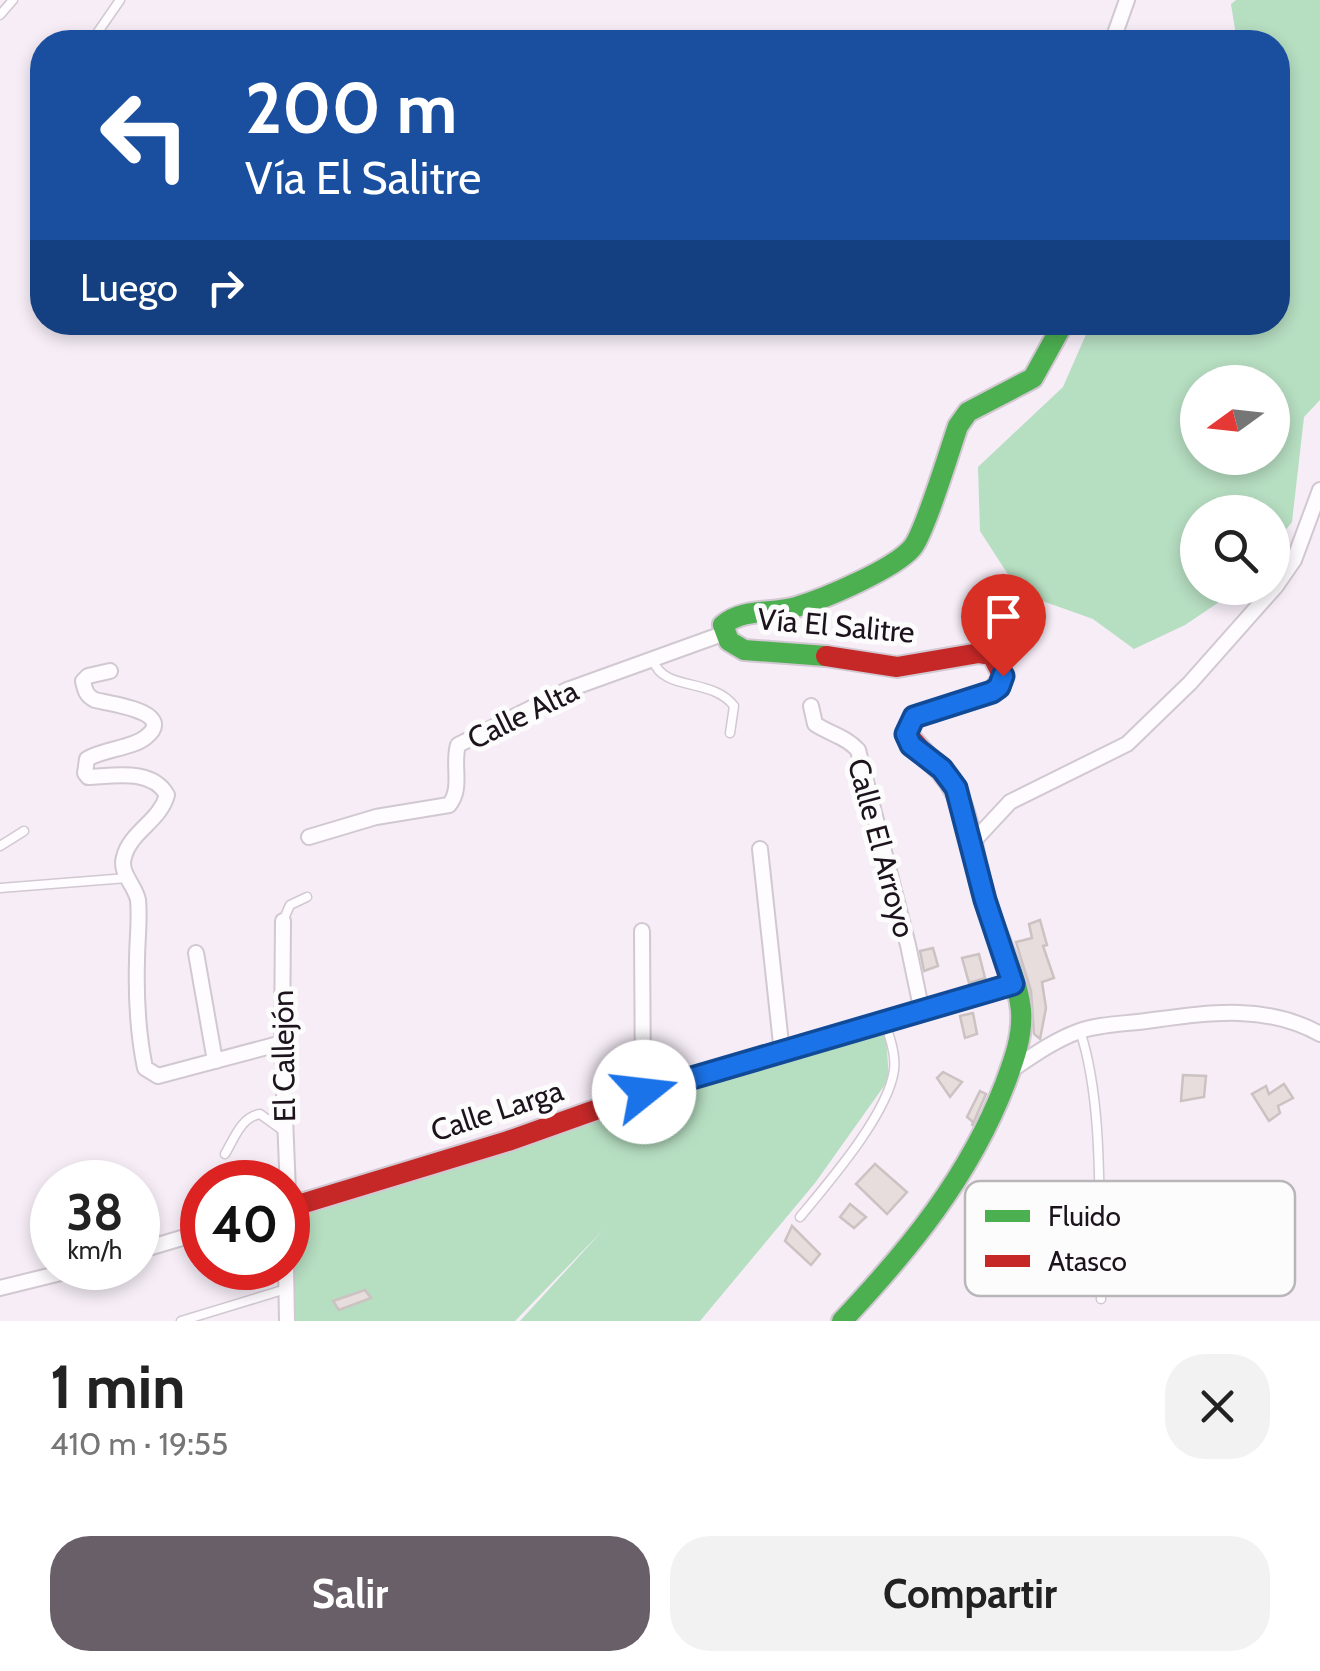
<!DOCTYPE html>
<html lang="es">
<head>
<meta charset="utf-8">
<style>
	body { margin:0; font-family:Cabin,sans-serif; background:#f2f2f2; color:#222; height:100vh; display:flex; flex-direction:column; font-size:38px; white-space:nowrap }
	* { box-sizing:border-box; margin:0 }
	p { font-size:32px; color:#767676 }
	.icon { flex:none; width:55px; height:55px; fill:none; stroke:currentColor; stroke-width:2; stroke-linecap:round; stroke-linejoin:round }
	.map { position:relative; height:1321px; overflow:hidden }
	.side { display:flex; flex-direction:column; background:#fff; flex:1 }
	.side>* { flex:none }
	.guide { position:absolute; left:30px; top:30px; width:1260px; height:305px; border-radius:40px; box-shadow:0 5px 15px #0003; background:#1a4fa0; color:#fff; overflow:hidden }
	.needle { width:65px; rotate:255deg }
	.fabs { position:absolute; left:1180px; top:365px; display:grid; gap:20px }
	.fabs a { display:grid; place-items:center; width:110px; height:110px; border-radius:50%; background:#fff; box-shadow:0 5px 15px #0003; font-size:50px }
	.speed { position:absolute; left:30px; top:1160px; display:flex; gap:20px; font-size:50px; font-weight:700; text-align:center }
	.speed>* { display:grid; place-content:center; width:130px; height:130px; border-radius:50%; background:#fff; box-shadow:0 5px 15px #0003; line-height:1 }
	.speed small { font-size:25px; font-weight:400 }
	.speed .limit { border:15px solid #d22; background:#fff; color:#111 }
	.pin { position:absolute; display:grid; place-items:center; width:85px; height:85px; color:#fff; margin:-102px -42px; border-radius:50% 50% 50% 0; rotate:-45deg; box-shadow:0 0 10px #0007 }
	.pin .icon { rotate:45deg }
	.me { position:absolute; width:110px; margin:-55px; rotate:74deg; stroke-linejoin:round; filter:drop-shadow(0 0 8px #0008) }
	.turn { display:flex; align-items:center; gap:35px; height:210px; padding:0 50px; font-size:45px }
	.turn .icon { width:130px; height:130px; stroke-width:2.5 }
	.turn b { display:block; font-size:70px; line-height:85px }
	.then { display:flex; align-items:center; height:95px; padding:0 50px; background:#0003; gap:20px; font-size:38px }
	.round { display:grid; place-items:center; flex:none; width:105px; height:105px; border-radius:40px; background:#f2f2f2 }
	.head { display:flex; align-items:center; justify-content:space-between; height:170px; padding:0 50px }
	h1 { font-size:60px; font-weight:700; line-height:75px }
	.primary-button { display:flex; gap:20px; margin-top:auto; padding:20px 50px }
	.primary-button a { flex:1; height:115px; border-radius:40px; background:#685f69; color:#fff; font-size:40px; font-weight:700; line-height:115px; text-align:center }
	.primary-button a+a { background:#f2f2f2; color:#222 }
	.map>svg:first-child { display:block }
	.green { fill:#b6dec1; fill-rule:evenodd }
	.building { fill:#e6dddc; stroke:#cbc2c1; stroke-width:2.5 }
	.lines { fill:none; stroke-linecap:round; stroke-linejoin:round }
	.lane-casing { stroke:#d1c8d2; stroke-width:11 }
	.street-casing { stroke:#d1c8d2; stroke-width:18 }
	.fast-casing { stroke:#d1c8d2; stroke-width:24 }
	.jam-casing { stroke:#d1c8d2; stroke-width:24 }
	.lane { stroke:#fefcfe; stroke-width:8 }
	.street { stroke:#fefcfe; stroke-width:14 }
	.fast { stroke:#4caf50; stroke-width:20 }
	.jam { stroke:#c62828; stroke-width:20 }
	.route-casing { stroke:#114b97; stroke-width:25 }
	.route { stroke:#1a73e8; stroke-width:18 }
	.labels { text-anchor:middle; stroke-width:10; stroke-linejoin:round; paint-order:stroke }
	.street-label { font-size:30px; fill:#1c131d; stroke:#fcfcfc }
	.key { fill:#fcfcfc; stroke:#b9b6b9; stroke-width:2.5 }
	.key-label { font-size:28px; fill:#1c131d }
</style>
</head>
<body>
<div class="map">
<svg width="1320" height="1321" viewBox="0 0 1320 1321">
	<rect width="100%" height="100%" fill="#f6edf7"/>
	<!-- green -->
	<g class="green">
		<path d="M1236,0H1320V400L1304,417L1292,522L1273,546L1272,512H1198V588H1240L1185,625L1134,649L1093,619L1020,593L980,531L978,467L1063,387L1091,323L1278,322V42H1237L1231,4ZM1198,382H1272V458H1198Z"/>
		<path d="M885,1023L889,1079L815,1183L700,1321H520L605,1228L515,1321H291L288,1208Z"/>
	</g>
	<!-- building -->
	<g class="building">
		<path d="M1040,920L1047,945L1043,946L1054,978L1042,982L1046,1008L1040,1039L1034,1034L1031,991L1016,942L1032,938L1029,924Z"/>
		<path d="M933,948L938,966L924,971L920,951Z"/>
		<path d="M979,954L985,978L969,983L962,958Z"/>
		<path d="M973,1013L977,1034L965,1038L960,1016Z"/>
		<path d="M943,1072L962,1082L950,1097L937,1078Z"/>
		<path d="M1183,1075L1206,1076L1204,1097L1181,1101Z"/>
		<path d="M1284,1084L1293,1098L1278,1106L1280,1113L1269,1121L1252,1094L1266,1086L1269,1094Z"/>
		<path d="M980,1091L986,1094L972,1126L973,1122L967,1117Z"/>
		<path d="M875,1164L907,1192L887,1214L856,1184Z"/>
		<path d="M850,1204L866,1217L854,1228L840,1217Z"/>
		<path d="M792,1226L820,1254L811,1265L785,1241Z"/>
		<path d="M365,1290L371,1298L339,1310L333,1301Z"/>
	</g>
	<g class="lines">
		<!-- lane casing -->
		<g class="lane-casing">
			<g id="lane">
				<path d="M0,15L13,0"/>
				<path d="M91,42L120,0"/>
				<path d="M653,660C663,692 712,677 734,706L730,733"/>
				<path d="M0,846L24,831"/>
				<path d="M0,888L127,878"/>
				<path d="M283,921L290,905L307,897"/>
				<path d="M1080,1031C1105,1106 1098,1217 1101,1299"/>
				<path d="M225,1154C234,1139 241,1117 260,1114L285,1132"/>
				<path d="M800,1217C829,1182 888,1114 894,1070C896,1055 890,1038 885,1023"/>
				<path d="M181,1321L286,1289"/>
			</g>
		</g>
		<!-- street casing -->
		<g class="street-casing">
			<g id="street">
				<path d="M1112,42L1127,0"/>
				<path d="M110,671L88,676L83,681C85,690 86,696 95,700C105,703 178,711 146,737C133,748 104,749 87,759L85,773L88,777C114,776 152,768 167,795C160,821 130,832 124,857C119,873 135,885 138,900C140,919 137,941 137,961C136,996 138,1034 145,1068L158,1076L282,1043"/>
				<path d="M811,706L815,724C830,734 845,736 858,750L908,945L922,1012"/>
				<path d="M309,837L376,817L449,805C463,788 452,765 458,745L567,690L725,633"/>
				<path d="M971,844L1010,802L1127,744L1190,683L1276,586L1294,560L1320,490"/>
				<path d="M760,849L782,1053"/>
				<path d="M283,921L282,1043L288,1192"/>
				<path d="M642,931L643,1093"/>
				<path d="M196,953L215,1061"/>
				<path d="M1010,1071C1031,1057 1053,1041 1077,1032C1098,1024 1124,1024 1146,1021C1206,1013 1265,1003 1320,1034"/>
				<path d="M138,1251L202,1232"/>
				<path d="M286,1268L287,1321"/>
				<path d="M0,1288L81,1268"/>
			</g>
		</g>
		<!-- fast casing -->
		<g class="fast-casing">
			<g id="fast">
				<path d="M826,656L744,650L729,641L723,625C743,608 772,614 796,607C824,599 894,569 912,548C924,535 950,449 958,426L968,412L1033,378L1064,322"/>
				<path d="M853,1031L1013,984"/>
				<path d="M842,1321C909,1250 969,1177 1005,1084C1014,1060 1023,1036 1021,1010C1016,967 991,929 981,887C970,842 969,794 932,762"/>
			</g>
		</g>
		<!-- jam casing -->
		<g class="jam-casing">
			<g id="jam">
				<path d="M826,656L897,667L979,653L992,655L1003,676L993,692L914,717L907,734L932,762"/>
				<path d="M288,1208L508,1141L643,1093L853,1031"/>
			</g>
		</g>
		<!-- lane -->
		<use href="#lane" class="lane"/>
		<!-- street -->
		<use href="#street" class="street"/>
		<!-- fast -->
		<use href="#fast" class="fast"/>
		<!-- jam -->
		<use href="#jam" class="jam"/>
	</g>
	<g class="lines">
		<!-- route casing -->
		<g class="route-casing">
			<path id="route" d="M644,1092L1013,984L985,900L956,788L942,769L911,745L906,734L914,717L992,692L999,687L1003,676"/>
		</g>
		<!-- route -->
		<use href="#route" class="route"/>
	</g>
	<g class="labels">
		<!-- street labels -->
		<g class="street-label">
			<text transform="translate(836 626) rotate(5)" y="10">Vía El Salitre</text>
			<text transform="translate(523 715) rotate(-26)" y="10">Calle Alta</text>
			<text transform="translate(881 848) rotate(75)" y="10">Calle El Arroyo</text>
			<text transform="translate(284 1056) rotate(-91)" y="10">El Callejón</text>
			<text transform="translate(497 1111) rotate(-18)" y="10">Calle Larga</text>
		</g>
	</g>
	<!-- legend -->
	<rect x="965" y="1181" width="330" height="115" rx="15" class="key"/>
	<rect x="985" y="1210" width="45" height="12" fill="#4caf50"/>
	<rect x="985" y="1255" width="45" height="12" fill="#c62828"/>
	<g class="key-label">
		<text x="1048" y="1226">Fluido</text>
		<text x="1048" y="1271">Atasco</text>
	</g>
</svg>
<div class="fabs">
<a><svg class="needle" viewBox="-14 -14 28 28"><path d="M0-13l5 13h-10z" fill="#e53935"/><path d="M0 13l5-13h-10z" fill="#767676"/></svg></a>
<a><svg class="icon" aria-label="search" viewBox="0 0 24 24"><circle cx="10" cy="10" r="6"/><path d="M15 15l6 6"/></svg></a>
</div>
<div class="speed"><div>38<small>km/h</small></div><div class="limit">40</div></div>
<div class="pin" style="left:1003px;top:676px;background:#d93025"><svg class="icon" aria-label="arrive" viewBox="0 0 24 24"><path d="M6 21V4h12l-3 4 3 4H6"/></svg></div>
<svg class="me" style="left:644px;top:1092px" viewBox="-20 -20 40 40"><circle r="19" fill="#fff"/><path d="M0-13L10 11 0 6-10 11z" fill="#1a73e8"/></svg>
<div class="guide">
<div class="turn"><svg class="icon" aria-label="left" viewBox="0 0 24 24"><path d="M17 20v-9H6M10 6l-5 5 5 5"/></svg><div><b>200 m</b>Vía El Salitre</div></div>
<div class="then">Luego<svg class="icon" aria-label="right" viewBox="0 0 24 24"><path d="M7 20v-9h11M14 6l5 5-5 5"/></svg></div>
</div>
</div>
<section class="side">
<div class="head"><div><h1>1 min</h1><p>410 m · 19:55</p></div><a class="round"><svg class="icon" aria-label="close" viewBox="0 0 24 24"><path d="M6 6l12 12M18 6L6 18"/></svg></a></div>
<div class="primary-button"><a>Salir</a><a>Compartir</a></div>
</section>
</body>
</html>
